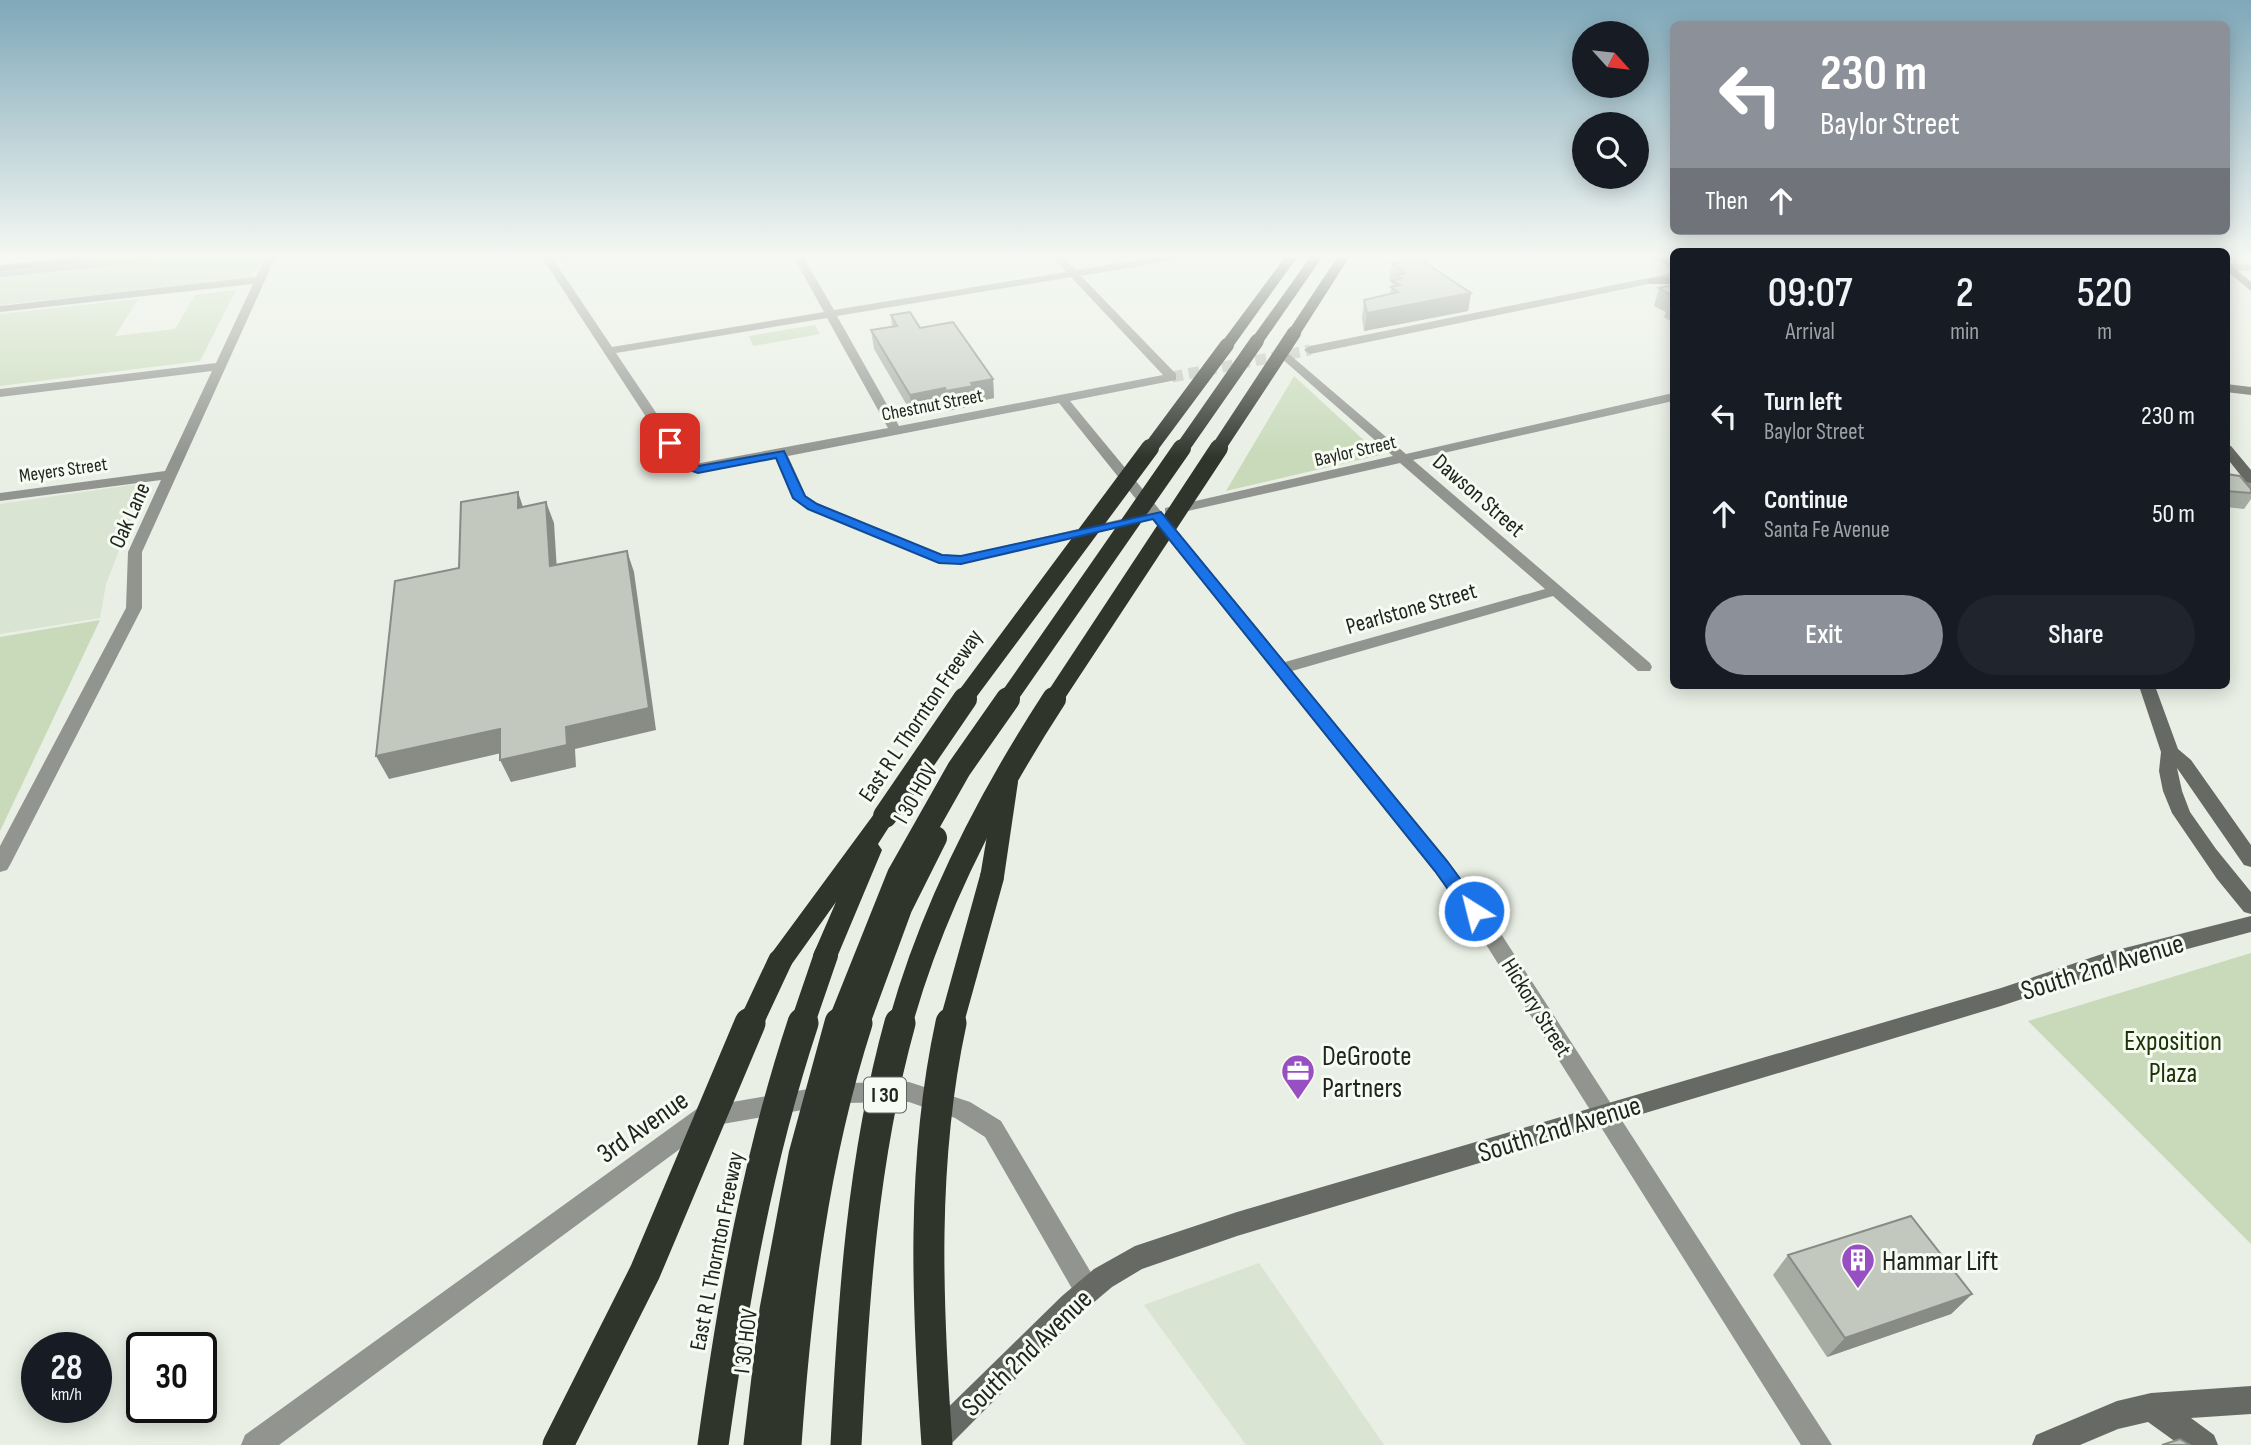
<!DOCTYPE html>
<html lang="en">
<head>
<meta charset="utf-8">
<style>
	body { margin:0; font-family:"Sofia Sans Condensed",sans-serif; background:#20242c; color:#f1f3f6; height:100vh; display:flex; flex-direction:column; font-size:26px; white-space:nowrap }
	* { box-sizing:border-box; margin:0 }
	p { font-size:23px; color:#9ea1a6 }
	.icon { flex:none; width:38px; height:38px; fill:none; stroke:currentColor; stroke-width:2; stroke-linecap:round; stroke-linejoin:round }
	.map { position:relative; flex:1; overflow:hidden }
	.details { position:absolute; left:1670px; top:248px; width:560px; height:441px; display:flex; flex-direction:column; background:#171b24; border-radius:10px; box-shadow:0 4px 18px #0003 }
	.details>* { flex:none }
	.hud { position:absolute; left:1670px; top:21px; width:560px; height:214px; border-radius:10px; box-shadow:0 4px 18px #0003; background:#8c9099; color:#fff; overflow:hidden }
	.needle { width:46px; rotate:117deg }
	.tools { position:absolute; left:1572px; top:21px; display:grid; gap:14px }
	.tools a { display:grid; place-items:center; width:77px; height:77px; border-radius:50%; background:#171b24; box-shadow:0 4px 18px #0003; font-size:35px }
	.speed { position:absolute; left:21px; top:1332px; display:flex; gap:14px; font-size:35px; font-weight:700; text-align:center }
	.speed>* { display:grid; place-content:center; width:91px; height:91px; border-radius:50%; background:#171b24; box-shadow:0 4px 18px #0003; line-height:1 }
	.speed small { font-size:18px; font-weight:400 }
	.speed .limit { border:4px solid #111; border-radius:10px; background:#fff; color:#111 }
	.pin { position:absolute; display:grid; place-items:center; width:60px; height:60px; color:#fff; margin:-30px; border-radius:14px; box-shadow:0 4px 10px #0006 }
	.me { position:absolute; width:77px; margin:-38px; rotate:324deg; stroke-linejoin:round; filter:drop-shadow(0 0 5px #0008) }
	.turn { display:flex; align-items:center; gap:24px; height:147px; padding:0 35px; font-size:32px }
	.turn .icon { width:91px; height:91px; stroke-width:2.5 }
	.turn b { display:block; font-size:49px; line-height:60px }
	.then { display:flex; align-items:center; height:66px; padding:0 35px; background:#0003; gap:14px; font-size:26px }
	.eta { display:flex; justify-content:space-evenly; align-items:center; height:119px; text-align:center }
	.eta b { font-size:42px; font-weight:600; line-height:49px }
	.button { display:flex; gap:14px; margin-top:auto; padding:14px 35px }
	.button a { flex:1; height:80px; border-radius:42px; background:#8c9099; color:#fff; font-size:28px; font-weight:600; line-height:80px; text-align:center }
	.button a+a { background:#20242c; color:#f1f3f6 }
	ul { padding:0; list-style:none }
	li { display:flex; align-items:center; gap:21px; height:98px; padding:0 35px }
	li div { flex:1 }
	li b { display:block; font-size:26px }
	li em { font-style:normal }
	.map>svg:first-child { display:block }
	.built { fill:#dae4d2 }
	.green { fill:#c8daba }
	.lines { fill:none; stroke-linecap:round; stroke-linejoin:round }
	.street-tunnel { stroke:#c1c6bd; stroke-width:11; stroke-dasharray:11 6; stroke-linecap:butt }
	.street { fill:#929490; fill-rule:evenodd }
	.secondary { fill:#676a64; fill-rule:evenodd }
	.highway { fill:#30352c; fill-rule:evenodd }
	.highway-bridge-far3 { stroke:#30352c; stroke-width:14 }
	.highway-bridge-far2 { stroke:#30352c; stroke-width:18 }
	.highway-bridge-far1 { stroke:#30352c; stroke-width:24 }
	.highway-bridge { stroke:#30352c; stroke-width:31 }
	.wall { fill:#a7aca3 }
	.shaded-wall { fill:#888c85 }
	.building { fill:#c2c8be; stroke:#888c85; stroke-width:2 }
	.route { fill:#1a73e8; stroke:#114b97; stroke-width:2 }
	.labels { text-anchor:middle; stroke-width:6; stroke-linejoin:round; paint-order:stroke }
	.far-street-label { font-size:19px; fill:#222420; stroke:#f6fcf1 }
	.shield { fill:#f6fcf1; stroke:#62655f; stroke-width:2 }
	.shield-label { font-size:21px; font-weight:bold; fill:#222420 }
	.street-label { font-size:23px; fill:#222420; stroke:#f6fcf1 }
	.near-street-label { font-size:28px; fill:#222420; stroke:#f6fcf1 }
	.near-park-label { font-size:28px; fill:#1e3208; stroke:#f6fcf1 }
	.near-poi-label { font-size:28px; fill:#222420; stroke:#f6fcf1; text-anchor:start }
</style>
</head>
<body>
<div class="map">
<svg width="2251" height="1445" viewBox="0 0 2251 1445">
	<rect width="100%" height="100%" fill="#e9efe4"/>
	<!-- built -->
	<g class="built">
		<path d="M145,483L106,584L100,618L0,634V504Z"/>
		<path d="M1259,1263L1384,1445H1246L1144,1305Z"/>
	</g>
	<!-- green -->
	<g class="green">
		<path d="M260,256L264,259L251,278L0,305V276L164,258Z"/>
		<path d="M236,290L200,361L0,386V314L138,299L115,336L175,329L195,295Z"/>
		<path d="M815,325L820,334L753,346L749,336Z"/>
		<path d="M1294,376L1380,455L1226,491Z"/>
		<path d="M100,620L0,831V637Z"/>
		<path d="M2251,953V1244L2028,1021Z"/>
	</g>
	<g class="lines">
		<!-- street-tunnel -->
		<path class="street-tunnel" d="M1172,377L1310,350"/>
		<!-- street -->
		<g class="street">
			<path d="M149,256H182L177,259L0,277V271Z"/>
			<path d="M266,256H276L142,552V608L10,865L7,870L0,872V846L126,608L128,552L161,480L0,501V493L165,471L212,371L0,397V389L216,363L253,284L0,312V306L256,277Z"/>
			<path d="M541,256H577L555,262L612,347L824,312L793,256H803L834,310L1066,272L1052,256H1062L1076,270L1163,256H1185L1180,259L1081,276L1176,374V380L1070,401L1285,662L1545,589L1400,463L1170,515L1165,514V508L1393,456L1281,358V354H1289L1406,454L1673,393V401L1413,460L1650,663L1652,667L1650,671H1638L1553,596L1292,671L1448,861L1494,923L1832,1445H1801L1480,935L1434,871L1059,403L788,456L806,496L817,503L942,554L961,556L1139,515L1146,519L1139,523L961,564L934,561L807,509L793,498L776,458L698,473L685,470L663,443ZM1071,277L1163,375L899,426L837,316ZM827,318L888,428L695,464L675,441L616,353Z"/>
			<path d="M2226,264L2251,265V271L2226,270Z"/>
			<path d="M1673,273V279L1310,354L1304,350L1310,346Z"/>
			<path d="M2226,478L2251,481V489L2226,486Z"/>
			<path d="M909,1082L970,1102L1001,1121L1096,1281L1100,1290L1096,1299L1087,1303L1078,1299L985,1137L955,1118L909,1102L843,1103L711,1126L279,1445H241L245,1435L698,1108L843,1083Z"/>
		</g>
		<!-- secondary -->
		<g class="secondary">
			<path d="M91,256H124L119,259L0,271V265Z"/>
			<path d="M1652,256H1664L1673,262V269Z"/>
			<path d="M2226,261L2251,282V291L2226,270Z"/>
			<path d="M1673,278V284H1651L1646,281L1651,278Z"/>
			<path d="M2226,384L2251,387V395L2226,392Z"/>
			<path d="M2226,445L2231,446L2251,470V483L2246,482L2226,457Z"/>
			<path d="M2139,686H2155L2178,749L2191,760L2251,845V867L2244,865L2177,768L2182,791L2190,812L2216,849L2251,892V914L2244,912L2217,879L2172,813L2163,791L2159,771L2161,752Z"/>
			<path d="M2251,916V932L2105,971L2001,1006L1237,1236L1142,1269L1112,1287L1080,1314L950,1445H924L922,1439L926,1429L1062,1296L1094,1269L1135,1246L1237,1212L2001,988L2105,953Z"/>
			<path d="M2251,1386V1414L2191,1418L2214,1435L2218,1445H2180L2148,1422L2118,1429L2080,1445H2032L2036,1435L2117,1401L2151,1393Z"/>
		</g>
		<!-- highway -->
		<g class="highway">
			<path d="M1286,256H1298L1232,348H1222V342Z"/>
			<path d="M1311,256H1323L1262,344H1252L1250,341Z"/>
			<path d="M1338,256H1350L1299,336H1289L1287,333Z"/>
			<path d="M1007,774L1015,776L1018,782L1004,877L1000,883L992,886L984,883L980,877L996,782L999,776Z"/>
			<path d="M885,808L893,810L896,816L878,844L882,850L835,962L826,965L817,962L813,955L836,902L789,968L780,971L771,968L767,961L771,954L877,810Z"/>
		</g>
		<!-- highway-bridge-far3 -->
		<g class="highway-bridge-far3">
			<path d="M1149,450L1227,345"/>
			<path d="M1181,450L1257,341"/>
			<path d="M1217,450L1294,333"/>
		</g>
		<!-- highway-bridge-far2 -->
		<g class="highway-bridge-far2">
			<path d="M963,700L1150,448"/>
			<path d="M1007,700L1182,448"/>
			<path d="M1053,700L1219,448"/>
		</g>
		<!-- highway-bridge-far1 -->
		<g class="highway-bridge-far1">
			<path d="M885,816L965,699"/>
			<path d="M750,1025L780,961"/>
			<path d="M802,1025L826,955"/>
			<path d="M839,1025L899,875L959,769L1008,699"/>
			<path d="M857,1025L900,908L935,838"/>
			<path d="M900,1025C932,909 989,799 1054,699"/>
			<path d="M951,1025L992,877"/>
		</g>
		<!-- highway-bridge -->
		<g class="highway-bridge">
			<path d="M558,1445L645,1272L750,1023"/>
			<path d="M713,1445C733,1301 757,1162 803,1023"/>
			<path d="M759,1445L775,1310L804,1155L840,1023"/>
			<path d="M786,1445C796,1302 813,1160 857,1023"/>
			<path d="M846,1445C853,1304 862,1160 900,1023"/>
			<path d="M937,1445C927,1304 921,1162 951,1023"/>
		</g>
	</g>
	<!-- wall -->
	<g class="wall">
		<path d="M1392,263L1471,293L1468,311L1364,331L1362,318L1364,300L1390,294L1392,283L1389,281Z"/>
		<path d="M1673,285V323L1664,317L1666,312L1654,306L1659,288Z"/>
		<path d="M891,315L920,328L993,379L994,398L975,402V405L948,411L947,408L912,414L874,349L871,330L892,327Z"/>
		<path d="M2226,474L2251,489V499L2244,509L2226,507Z"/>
		<path d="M1788,1255L1972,1294L1951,1314L1827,1357L1773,1275Z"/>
	</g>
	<!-- shaded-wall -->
	<g class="shaded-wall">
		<path d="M1471,293L1468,311L1364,331L1367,313Z"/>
		<path d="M993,379L994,398L975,402V405L948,411L946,391L971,383Z"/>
		<path d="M945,388L947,408L912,414L910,395Z"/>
		<path d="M518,492L525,513L518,508Z"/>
		<path d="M546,502L554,523L558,587L550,566Z"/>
		<path d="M627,551L634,572L656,730L575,749L576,767L511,782L500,760L566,727Z"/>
		<path d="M500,729L510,751L389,779L376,756Z"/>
		<path d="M1972,1294L1951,1314L1827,1357L1845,1338Z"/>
	</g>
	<!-- building -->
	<g class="building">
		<path d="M1418,258L1471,293L1367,313L1364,300L1398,292L1391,287L1400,285L1392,281L1401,278L1396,275L1405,273L1392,263Z"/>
		<path d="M1673,285V296L1659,288Z"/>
		<path d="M910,312L920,328L953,322L993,379L971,383L973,386L946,391L945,388L910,395L871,330L897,326L891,315Z"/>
		<path d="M2226,474L2240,476L2251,489V493L2226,491Z"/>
		<path d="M518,492V508L546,502L550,566L627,551L649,708L566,727L567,745L500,760V729L376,756L395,581L459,568L461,502Z"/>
		<path d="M1911,1216L1972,1294L1845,1338L1788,1255Z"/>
		<path d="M2180,1439L2190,1445H2162Z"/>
	</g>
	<!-- sky -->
	<linearGradient id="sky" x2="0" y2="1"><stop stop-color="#7fa8b9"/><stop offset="0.56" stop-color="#f5f8f3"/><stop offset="1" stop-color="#f5f8f3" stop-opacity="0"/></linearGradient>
	<rect width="2251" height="458" fill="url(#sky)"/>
	<!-- route -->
	<path class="route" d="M665,440H674L699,466L784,451L805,496L817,504L942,555L961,556L1161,512L1447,861L1480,906L1483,911L1480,916H1467L1435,871L1153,519L961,564L939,563L808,509L793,498L776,458L698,473L686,469L665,445Z"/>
	<!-- icons -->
	<defs>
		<g id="office-pin" transform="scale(1.75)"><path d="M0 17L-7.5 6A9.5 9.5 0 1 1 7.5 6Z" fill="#984fc1" stroke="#f6fcf1"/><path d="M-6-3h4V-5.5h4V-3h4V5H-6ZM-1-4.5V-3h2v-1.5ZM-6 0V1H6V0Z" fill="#fff"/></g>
		<g id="building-pin" transform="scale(1.75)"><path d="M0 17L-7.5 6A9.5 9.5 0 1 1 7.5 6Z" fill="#984fc1" stroke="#f6fcf1"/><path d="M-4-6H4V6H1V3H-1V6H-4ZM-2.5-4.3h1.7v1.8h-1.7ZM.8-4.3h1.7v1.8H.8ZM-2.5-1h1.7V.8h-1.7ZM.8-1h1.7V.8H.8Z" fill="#fff"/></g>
	</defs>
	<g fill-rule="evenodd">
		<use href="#office-pin" x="1298" y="1071"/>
		<use href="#building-pin" x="1858" y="1260"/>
	</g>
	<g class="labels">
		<!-- far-street labels -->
		<g class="far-street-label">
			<text transform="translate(932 404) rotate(-11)" y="7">Chestnut Street</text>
			<text transform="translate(1355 450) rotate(-13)" y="7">Baylor Street</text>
			<text transform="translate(63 469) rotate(-8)" y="7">Meyers Street</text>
		</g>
		<!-- shield labels -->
		<rect class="shield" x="864" y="1077.5" width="42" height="35" rx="5"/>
		<g class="shield-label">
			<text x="885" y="1102">I 30</text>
		</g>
		<!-- street labels -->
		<g class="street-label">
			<text transform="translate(1479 495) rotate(41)" y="8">Dawson Street</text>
			<text transform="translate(129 515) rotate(-66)" y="8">Oak Lane</text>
			<text transform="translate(1411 608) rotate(-16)" y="8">Pearlstone Street</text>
			<text transform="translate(920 715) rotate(-56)" y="8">East R L Thornton Freeway</text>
			<text transform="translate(915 793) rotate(-60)" y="8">I 30 HOV</text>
			<text transform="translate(1537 1007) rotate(58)" y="8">Hickory Street</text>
			<text transform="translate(716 1251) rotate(-79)" y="8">East R L Thornton Freeway</text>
			<text transform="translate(745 1341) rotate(-83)" y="8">I 30 HOV</text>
		</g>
		<!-- near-street labels -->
		<g class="near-street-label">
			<text transform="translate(2102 966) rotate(-17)" y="10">South 2nd Avenue</text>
			<text transform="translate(642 1126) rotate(-35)" y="10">3rd Avenue</text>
			<text transform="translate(1559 1128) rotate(-17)" y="10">South 2nd Avenue</text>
			<text transform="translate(1026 1352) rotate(-44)" y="10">South 2nd Avenue</text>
		</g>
		<!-- near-park labels -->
		<g class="near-park-label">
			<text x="2173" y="1050">Exposition<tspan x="2173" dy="32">Plaza</tspan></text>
		</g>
		<!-- near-poi labels -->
		<g class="near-poi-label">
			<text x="1322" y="1065">DeGroote<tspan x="1322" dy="32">Partners</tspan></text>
			<text x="1882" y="1270">Hammar Lift</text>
		</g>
	</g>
</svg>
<div class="tools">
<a><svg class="needle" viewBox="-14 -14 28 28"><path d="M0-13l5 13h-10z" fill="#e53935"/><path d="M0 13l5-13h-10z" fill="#9ea1a6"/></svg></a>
<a><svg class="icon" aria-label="search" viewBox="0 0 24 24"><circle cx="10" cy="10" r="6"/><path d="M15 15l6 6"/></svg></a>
</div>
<div class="speed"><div>28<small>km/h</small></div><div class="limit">30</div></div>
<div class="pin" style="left:670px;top:443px;background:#d93025"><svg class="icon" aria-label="arrive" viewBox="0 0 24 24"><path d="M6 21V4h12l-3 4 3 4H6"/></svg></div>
<svg class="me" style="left:1474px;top:911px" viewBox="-20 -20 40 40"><circle r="17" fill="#1a73e8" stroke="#fff" stroke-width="3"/><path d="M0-11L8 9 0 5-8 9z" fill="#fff"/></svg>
<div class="hud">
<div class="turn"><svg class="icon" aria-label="left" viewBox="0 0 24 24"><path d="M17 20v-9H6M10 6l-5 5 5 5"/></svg><div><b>230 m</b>Baylor Street</div></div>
<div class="then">Then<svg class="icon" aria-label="ahead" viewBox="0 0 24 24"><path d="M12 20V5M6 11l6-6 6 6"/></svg></div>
</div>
<section class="details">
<div class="eta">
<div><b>09:07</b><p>Arrival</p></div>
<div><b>2</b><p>min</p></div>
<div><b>520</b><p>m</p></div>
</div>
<ul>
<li><svg class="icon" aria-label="left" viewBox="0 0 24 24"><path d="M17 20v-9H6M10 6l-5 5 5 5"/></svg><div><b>Turn left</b><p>Baylor Street</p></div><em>230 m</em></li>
<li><svg class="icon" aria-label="ahead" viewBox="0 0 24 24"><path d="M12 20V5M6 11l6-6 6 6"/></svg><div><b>Continue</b><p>Santa Fe Avenue</p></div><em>50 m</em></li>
</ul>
<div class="button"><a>Exit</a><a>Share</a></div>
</section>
</div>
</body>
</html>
